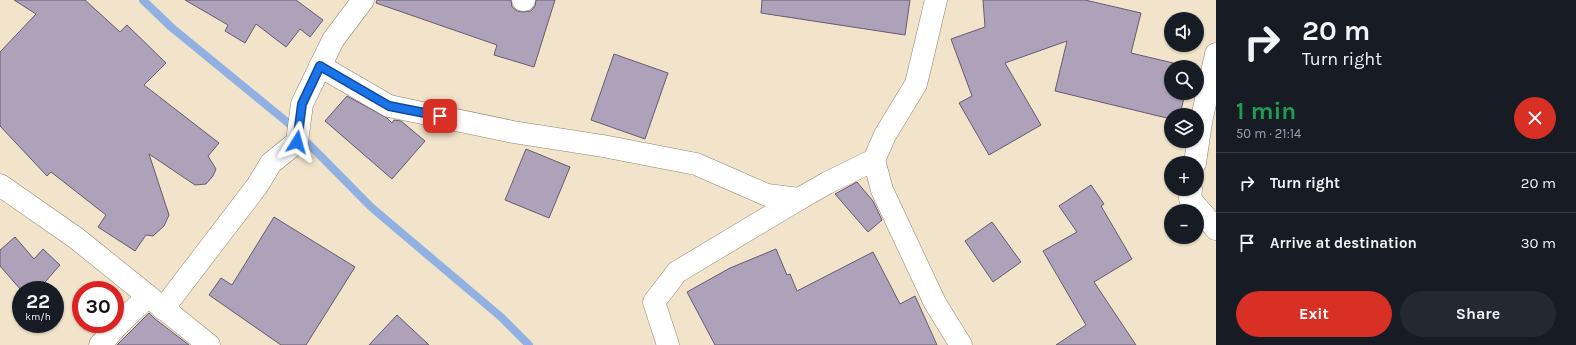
<!DOCTYPE html>
<html lang="en">
<head>
<meta charset="utf-8">
<style>
	body { margin:0; font-family:Karla,sans-serif; background:#242831; color:#f1f3f6; height:100vh; display:flex; flex-direction:column; font-size:15px; white-space:nowrap }
	* { box-sizing:border-box; margin:0 }
	p { font-size:13px; color:#9ea1a6 }
	.icon { flex:none; width:22px; height:22px; fill:none; stroke:currentColor; stroke-width:2; stroke-linecap:round; stroke-linejoin:round }
	.map { position:relative; flex:1; overflow:hidden }
	.drawer { display:flex; flex-direction:column; background:#171b24; width:360px }
	.drawer>* { flex:none }
	.hud { background:#171b24; color:#f1f3f6; overflow:hidden }
	.controls { position:absolute; left:1164px; top:12px; display:grid; gap:8px }
	.controls a { display:grid; place-items:center; width:40px; height:40px; border-radius:50%; background:#171b24; box-shadow:0 1px 3px #0004; font-size:20px }
	.speed { position:absolute; left:12px; top:281px; display:flex; gap:8px; font-size:20px; font-weight:700; text-align:center }
	.speed>* { display:grid; place-content:center; width:52px; height:52px; border-radius:50%; background:#171b24; box-shadow:0 1px 3px #0004; line-height:1 }
	.speed small { font-size:10px; font-weight:400 }
	.speed .limit { border:6px solid #d22; background:#fff; color:#111 }
	.pin { position:absolute; display:grid; place-items:center; width:34px; height:34px; color:#fff; margin:-17px; border-radius:8px; box-shadow:0 2px 6px #0006 }
	.me { position:absolute; width:44px; margin:-22px; rotate:8deg; stroke-linejoin:round; filter:drop-shadow(0 0 3px #0008) }
	.turn { display:flex; align-items:center; gap:14px; height:84px; padding:0 20px; font-size:18px }
	.turn .icon { width:52px; height:52px; stroke-width:2.5 }
	.turn b { display:block; font-size:28px; line-height:34px }
	.round { display:grid; place-items:center; flex:none; width:42px; height:42px; border-radius:21px; background:#242831 }
	.overview { display:flex; align-items:center; justify-content:space-between; height:68px; padding:0 20px }
	h1 { font-size:24px; font-weight:700; line-height:30px; color:#1e9e55 }
	.action { display:flex; gap:8px; margin-top:auto; padding:8px 20px }
	.action a { flex:1; height:46px; border-radius:24px; background:#d93025; color:#fff; font-size:16px; font-weight:700; line-height:46px; text-align:center }
	.action a+a { background:#242831; color:#f1f3f6 }
	ul { padding:0; list-style:none }
	li { display:flex; align-items:center; gap:12px; height:60px; padding:0 20px; border-top:1px solid #363941 }
	li div { flex:1 }
	li b { display:block; font-size:15px }
	li em { font-style:normal }
	main { display:flex; flex:1; min-height:0 }
	.map>svg:first-child { display:block }
	.lines { fill:none; stroke-linecap:round; stroke-linejoin:round }
	.stream { stroke:#91b1e2; stroke-width:8 }
	.building { fill:#aea2ba; stroke:#665b70 }
	.street-casing { stroke:#92856e; stroke-width:23 }
	.street { stroke:#fff; stroke-width:22 }
	.route-casing { stroke:#114b97; stroke-width:10 }
	.route { stroke:#1a73e8; stroke-width:7 }
</style>
</head>
<body>
<main>
<div class="map">
<svg width="1216" height="345" viewBox="0 0 1216 345">
	<rect width="100%" height="100%" fill="#f2e3cb"/>
	<g class="lines">
		<!-- stream -->
		<path class="stream" d="M143,0L171,27L287,122L371,207L501,317L529,345"/>
	</g>
	<!-- building -->
	<g class="building">
		<path d="M14,0H85L120,32L127,25L166,63L144,85L219,143L208,156L216,169L213,176L206,184L195,185L149,154L169,215L164,226L153,236L146,235L135,251L98,227L106,215L51,172L47,176L0,126V52L36,14Z"/>
		<path d="M185,0H296L323,20L310,37L300,29L286,47L256,24L245,43L225,31L228,25Z"/>
		<path d="M377,0H511L512,7L517,11L523,12L531,11L535,6L536,0H555L534,67L494,55L497,45L376,3Z"/>
		<path d="M762,0H910L905,35L761,13Z"/>
		<path d="M983,0H1085L1141,13L1131,53L1190,67H1171V93H1185L1180,115H1171V119L1055,91L1067,41L1005,63L1041,125L989,155L959,103L972,96L951,39L985,27Z"/>
		<path d="M614,54L668,73L645,139L591,120Z"/>
		<path d="M347,96L387,118L392,123L394,120L401,121L425,141L392,179L325,121Z"/>
		<path d="M526,149L570,167L549,218L505,200Z"/>
		<path d="M857,182L873,201L882,220L868,232L835,194Z"/>
		<path d="M1091,185L1104,204L1101,206L1132,259L1094,282L1136,345H1056L1086,325L1043,251L1077,232L1059,206Z"/>
		<path d="M274,217L355,267L306,345H281L209,295L221,278L232,285Z"/>
		<path d="M992,222L1021,262L993,282L965,241Z"/>
		<path d="M15,237L34,259L43,249L60,265L38,290H21L0,266V250Z"/>
		<path d="M776,249L787,275L790,274L797,291L873,252L900,304L915,296L937,345H715L687,292L730,268Z"/>
		<path d="M149,313L155,319L189,345H117Z"/>
		<path d="M397,315L429,345H369Z"/>
	</g>
	<g class="lines">
		<!-- street casing -->
		<g class="street-casing">
			<g id="street">
				<path d="M523,0H524"/>
				<path d="M936,0L916,84L885,135L874,160L882,190L935,303L961,345"/>
				<path d="M320,66L389,106L513,132L603,146L696,164L767,195L799,199L827,183L874,160"/>
				<path d="M1195,163L1201,122L1216,54"/>
				<path d="M0,185L76,238L209,345"/>
				<path d="M1191,189L1190,199L1216,229"/>
				<path d="M163,309L257,186L271,163L297,142L302,104L333,40L363,0"/>
				<path d="M100,345L117,326L148,296"/>
				<path d="M668,345L654,302L677,272L799,199"/>
			</g>
		</g>
		<!-- street -->
		<use href="#street" class="street"/>
	</g>
	<g class="lines">
		<!-- route casing -->
		<g class="route-casing">
			<path id="route" d="M297,142L302,104L320,66L389,106L440,116"/>
		</g>
		<!-- route -->
		<use href="#route" class="route"/>
	</g>
</svg>
<div class="controls">
<a><svg class="icon" aria-label="sound" viewBox="0 0 24 24"><path d="M4 9h4l5-4v14l-5-4H4zM17 9q2 3 0 6"/></svg></a>
<a><svg class="icon" aria-label="search" viewBox="0 0 24 24"><circle cx="10" cy="10" r="6"/><path d="M15 15l6 6"/></svg></a>
<a><svg class="icon" aria-label="layers" viewBox="0 0 24 24"><path d="M12 4l9 5-9 5-9-5zM3 14l9 5 9-5"/></svg></a>
<a>+</a>
<a>−</a>
</div>
<div class="speed"><div>22<small>km/h</small></div><div class="limit">30</div></div>
<div class="pin" style="left:440px;top:116px;background:#d93025"><svg class="icon" aria-label="arrive" viewBox="0 0 24 24"><path d="M6 21V4h12l-3 4 3 4H6"/></svg></div>
<svg class="me" style="left:297px;top:142px" viewBox="-20 -20 40 40"><path d="M0-17L14 15 0 8-14 15z" fill="#1a73e8" stroke="#fff" stroke-width="4"/></svg>
</div>
<section class="drawer">
<div class="hud">
<div class="turn"><svg class="icon" aria-label="right" viewBox="0 0 24 24"><path d="M7 20v-9h11M14 6l5 5-5 5"/></svg><div><b>20 m</b>Turn right</div></div>
</div>
<div class="overview"><div><h1>1 min</h1><p>50 m · 21:14</p></div><a class="round" style="background:#d93025;color:#fff"><svg class="icon" aria-label="close" viewBox="0 0 24 24"><path d="M6 6l12 12M18 6L6 18"/></svg></a></div>
<ul>
<li><svg class="icon" aria-label="right" viewBox="0 0 24 24"><path d="M7 20v-9h11M14 6l5 5-5 5"/></svg><div><b>Turn right</b></div><em>20 m</em></li>
<li><svg class="icon" aria-label="arrive" viewBox="0 0 24 24"><path d="M6 21V4h12l-3 4 3 4H6"/></svg><div><b>Arrive at destination</b></div><em>30 m</em></li>
</ul>
<div class="action"><a>Exit</a><a>Share</a></div>
</section>
</main>
</body>
</html>
